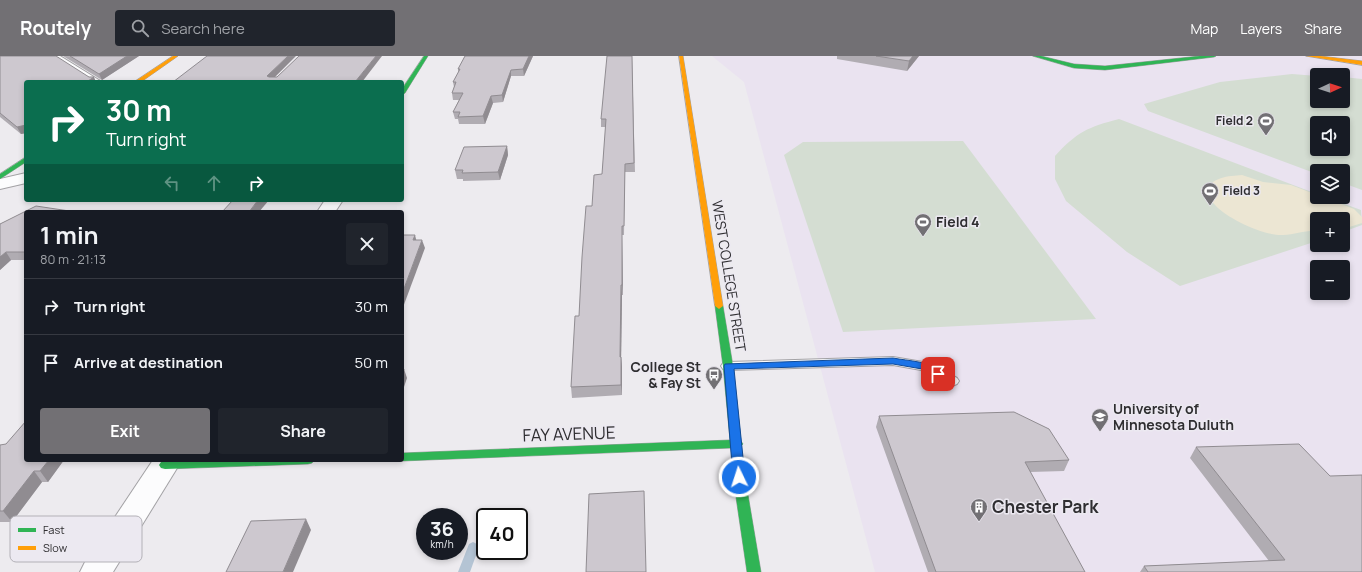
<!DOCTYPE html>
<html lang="en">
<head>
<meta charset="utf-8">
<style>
	body { margin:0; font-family:Manrope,sans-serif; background:#20242c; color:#f1f3f6; height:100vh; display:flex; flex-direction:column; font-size:15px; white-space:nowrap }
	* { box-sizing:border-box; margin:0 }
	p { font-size:13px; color:#9ea1a6 }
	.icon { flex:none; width:22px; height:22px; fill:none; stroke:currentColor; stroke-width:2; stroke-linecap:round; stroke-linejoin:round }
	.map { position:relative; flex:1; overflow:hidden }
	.details { position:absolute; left:24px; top:154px; width:380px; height:252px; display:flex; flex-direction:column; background:#171b24; border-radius:4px; box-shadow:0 2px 6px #0003 }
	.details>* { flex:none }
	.top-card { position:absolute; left:24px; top:24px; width:380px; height:122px; border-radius:4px; box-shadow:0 2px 6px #0003; background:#0b6e4f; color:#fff; overflow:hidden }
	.needle { width:26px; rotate:87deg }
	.buttons { position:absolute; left:1310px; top:12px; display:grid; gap:8px }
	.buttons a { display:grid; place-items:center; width:40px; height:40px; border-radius:4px; background:#171b24; box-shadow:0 2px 6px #0003; font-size:20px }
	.speed { position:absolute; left:416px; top:452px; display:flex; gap:8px; font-size:20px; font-weight:700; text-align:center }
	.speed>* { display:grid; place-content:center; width:52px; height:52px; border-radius:50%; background:#171b24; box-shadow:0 2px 6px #0003; line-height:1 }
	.speed small { font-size:10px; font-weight:400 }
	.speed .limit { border:2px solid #111; border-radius:6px; background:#fff; color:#111 }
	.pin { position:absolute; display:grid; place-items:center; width:34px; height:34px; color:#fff; margin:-17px; border-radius:8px; box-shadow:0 2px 6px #0006 }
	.me { position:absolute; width:44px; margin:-22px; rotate:356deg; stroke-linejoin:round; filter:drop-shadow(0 0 3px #0008) }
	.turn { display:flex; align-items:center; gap:14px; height:84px; padding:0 16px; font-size:18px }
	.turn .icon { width:52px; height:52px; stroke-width:2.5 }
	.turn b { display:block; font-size:28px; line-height:34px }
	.lanes { display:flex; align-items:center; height:38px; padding:0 16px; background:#0003; justify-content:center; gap:20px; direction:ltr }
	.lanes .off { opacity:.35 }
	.round { display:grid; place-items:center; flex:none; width:42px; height:42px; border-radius:4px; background:#20242c }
	.head { display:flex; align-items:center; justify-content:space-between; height:68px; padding:0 16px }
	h1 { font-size:24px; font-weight:700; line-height:30px }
	.action { display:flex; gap:8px; margin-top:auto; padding:8px 16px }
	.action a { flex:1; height:46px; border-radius:4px; background:#727074; color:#fff; font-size:16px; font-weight:700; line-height:46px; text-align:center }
	.action a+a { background:#20242c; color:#f1f3f6 }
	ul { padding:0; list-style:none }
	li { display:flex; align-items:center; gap:12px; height:56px; padding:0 16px; border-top:1px solid #363941 }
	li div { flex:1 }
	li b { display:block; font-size:15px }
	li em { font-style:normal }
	header { display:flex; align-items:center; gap:24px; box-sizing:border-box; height:56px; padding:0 20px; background:#727074; color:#fff }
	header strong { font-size:19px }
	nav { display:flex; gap:22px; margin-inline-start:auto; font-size:14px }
	.search { width:280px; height:36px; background:#20242c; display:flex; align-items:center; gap:10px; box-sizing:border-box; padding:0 14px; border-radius:4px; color:#9ea1a6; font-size:15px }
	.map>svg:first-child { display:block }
	.education { fill:#eae3f0; fill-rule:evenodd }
	.green { fill:#d4ddd2; fill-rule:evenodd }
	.sand { fill:#ece6d3 }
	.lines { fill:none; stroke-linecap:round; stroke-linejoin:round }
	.stream { fill:#b4c4d4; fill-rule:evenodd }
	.lane-casing { stroke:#a3a2a5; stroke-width:2 }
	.street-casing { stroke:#a3a2a5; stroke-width:2 }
	.fast-casing { stroke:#a3a2a5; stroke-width:1 }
	.slow-casing { stroke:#a3a2a5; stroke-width:1 }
	.lane { fill:#fcfcfd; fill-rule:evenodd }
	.street { fill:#fcfcfd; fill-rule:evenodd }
	.fast { fill:#30b455; fill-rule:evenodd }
	.slow { fill:#ff9f0a; fill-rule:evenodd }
	.wall { fill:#b0acb2 }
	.shaded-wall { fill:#908c91 }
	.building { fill:#cdc8cf; stroke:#908c91 }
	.route { fill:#1a73e8; stroke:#114b97 }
	.labels { text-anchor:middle; stroke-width:3; stroke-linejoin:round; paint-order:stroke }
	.far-poi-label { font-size:12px; font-weight:bold; fill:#2f2e31; stroke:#ece9f1; text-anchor:end }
	.poi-label { font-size:14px; font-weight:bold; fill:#2f2e31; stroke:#ece9f1; text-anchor:start }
	.street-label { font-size:14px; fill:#2f2e31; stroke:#ece9f1 }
	.near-street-label { font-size:17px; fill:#2f2e31; stroke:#ece9f1 }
	.near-poi-label { font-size:17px; font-weight:bold; fill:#2f2e31; stroke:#ece9f1; text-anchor:start }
	.key { fill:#ece9f1; stroke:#b3b1b7; stroke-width:1 }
	.key-label { font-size:11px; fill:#2f2e31 }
</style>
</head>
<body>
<header>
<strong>Routely</strong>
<div class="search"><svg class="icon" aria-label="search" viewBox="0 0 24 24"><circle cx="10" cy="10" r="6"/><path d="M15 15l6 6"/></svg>Search here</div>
<nav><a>Map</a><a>Layers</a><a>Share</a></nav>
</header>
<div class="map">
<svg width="1362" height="516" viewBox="0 0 1362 516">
	<rect width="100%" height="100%" fill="#edebef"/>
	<!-- education -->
	<path class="education" d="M712,0H1362V516H875L744,26ZM1317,19H1343V45H1317ZM1317,67H1343V93H1317ZM1317,115H1343V141H1317ZM1317,163H1343V189H1317ZM1317,211H1343V237H1317Z"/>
	<!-- green -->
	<g class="green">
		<path d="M1292,18L1317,20V45H1343V21L1362,23V134L1343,127V115H1317V118L1148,55L1144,48L1220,26ZM1317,67H1343V93H1317Z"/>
		<path d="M1119,63L1317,138V141H1326L1361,154L1362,169L1343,176V163H1317V185L1180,230L1127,196L1066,145L1055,123V100C1077,76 1088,71 1119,63Z"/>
		<path d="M963,85L1096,263L843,276L784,99L803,86Z"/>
	</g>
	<!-- sand -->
	<path class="sand" d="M1242,119L1263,126L1291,129L1317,139V141H1323L1354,153L1362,161V167L1343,173V163H1317V175C1305,174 1295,179 1283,179C1264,180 1228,163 1215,149C1211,145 1209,140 1207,136C1210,121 1229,120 1242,119Z"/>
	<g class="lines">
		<!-- stream -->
		<path class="stream" d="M473,486L477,488L479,491L470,516H458L469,488Z"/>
		<!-- lane casing -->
		<g class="lane-casing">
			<g id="lane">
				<path d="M52,0H60L102,26H93Z"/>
				<path d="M893,301L929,307L957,322L959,325L957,328L952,330L921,314L893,309L728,314L723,313L721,310L723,307L728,306Z"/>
			</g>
		</g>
		<!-- street casing -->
		<g class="street-casing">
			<g id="street">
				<path d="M26,117V127L0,133V123Z"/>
				<path d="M325,144H343L335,156H317Z"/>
				<path d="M153,404H182L113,516H80L85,506Z"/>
			</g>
		</g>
		<!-- fast casing -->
		<g class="fast-casing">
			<g id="fast">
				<path d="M424,0H428L405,37L402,39V33Z"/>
				<path d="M1033,0H1041L1074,8L1105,10L1200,0H1216L1214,1L1105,14L1074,12Z"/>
				<path d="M26,101V106L0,123V118Z"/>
				<path d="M719,247L723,250L733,310L741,385L743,388L741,390L745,421L761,516H747L733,421L731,392L402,405L398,404H402V397L730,384L723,310L715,250Z"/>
				<path d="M185,404H314L312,407L308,408L165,413L161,412L159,409L161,406Z"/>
			</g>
		</g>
		<!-- slow casing -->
		<g class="slow-casing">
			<g id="slow">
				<path d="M173,0H178L141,26H134Z"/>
				<path d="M679,0H683L723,250L719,253L715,250Z"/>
				<path d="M1306,0H1320L1362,5V9Z"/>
			</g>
		</g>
		<!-- lane -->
		<use href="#lane" class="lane"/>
		<!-- street -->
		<use href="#street" class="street"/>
		<!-- fast -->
		<use href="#fast" class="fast"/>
		<!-- slow -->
		<use href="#slow" class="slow"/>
	</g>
	<!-- wall -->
	<g class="wall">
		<path d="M0,0L26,26V77L21,78L0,61Z"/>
		<path d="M63,0H139L102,24Z"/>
		<path d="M465,0H533L524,20H511L503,46L493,47L485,68H459L458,63H455L453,56L459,44H453L452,37L454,31L453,26L458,17V13Z"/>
		<path d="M632,0L635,116H625L624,179H622L623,239H622L621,301L622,311V339L572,342L571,331L592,150L602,118L606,71H601V63Z"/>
		<path d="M837,0H919L907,15L837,3Z"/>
		<path d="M507,90L508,99L500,124L463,125V123H457L455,114Z"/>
		<path d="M26,156V204H11L0,214V168Z"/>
		<path d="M879,360L1069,404L1064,415L1030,416L1085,516H928L876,371Z"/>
		<path d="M0,389L26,404H64L48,426H42L12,466H0Z"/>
		<path d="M1196,391L1330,420L1362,516H1140L1144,510L1269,505L1190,402Z"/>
	</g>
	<!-- shaded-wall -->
	<g class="shaded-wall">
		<path d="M127,0H139L102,24L99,18Z"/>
		<path d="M288,0H296L270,26L267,20Z"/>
		<path d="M376,0H382L362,26H355Z"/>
		<path d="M529,0H533L524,20L523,13Z"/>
		<path d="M913,0H919L907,15L909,5Z"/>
		<path d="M511,14V20L503,46L502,39Z"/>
		<path d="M94,21L96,26H88V25Z"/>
		<path d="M491,40L493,47L485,68L483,60Z"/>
		<path d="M26,69V77L21,78L17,71Z"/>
		<path d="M507,90L508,99L500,124L498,116Z"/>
		<path d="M258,144H269L259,156H249Z"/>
		<path d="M622,170V179L623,239L622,229Z"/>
		<path d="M415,179L417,187L413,184Z"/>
		<path d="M422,184L425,192L402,254V238Z"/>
		<path d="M6,196L11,204L0,214V201Z"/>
		<path d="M621,229L622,239L621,311L620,301Z"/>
		<path d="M621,301L622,311V339L621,329Z"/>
		<path d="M404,313L407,322L402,337V320Z"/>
		<path d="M49,404H64L48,426L40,415Z"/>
		<path d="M34,415L42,426L12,466L3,455Z"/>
		<path d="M306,463L311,474L293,516H283Z"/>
	</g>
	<!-- building -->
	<g class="building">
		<path d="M0,0H56L89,21H94L88,25L90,26H26V69L17,71L0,57Z"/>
		<path d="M70,0H127L99,18Z"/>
		<path d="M207,0H288L267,20L269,21H277L299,0H376L355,26H173Z"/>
		<path d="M465,0H529L523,13L511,14L502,39L491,40L483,60L458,61L460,56H453L463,37H452L456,26H453L460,13H458Z"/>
		<path d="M607,0H632L634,107L625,108L624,170H622V229H621L620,301H621V329L571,331L575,260H579L582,201L586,150H592L594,119L602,118L606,63H601Z"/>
		<path d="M876,0H913L909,5Z"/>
		<path d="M507,90L498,116L462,117L463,114H455L464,91Z"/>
		<path d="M233,144H258L249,156H222Z"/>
		<path d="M36,150L76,156H26V196H6L0,201V168Z"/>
		<path d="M402,179H415L413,184H422L402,238Z"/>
		<path d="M402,313H404L402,320Z"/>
		<path d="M1014,356L1049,373L1069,404L1025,406L1085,516H936L879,360Z"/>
		<path d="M26,365V404H49L40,415H34L3,455H0V389L6,388Z"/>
		<path d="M1299,388L1330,420L1362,419V516H1148L1144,510L1285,504L1196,391Z"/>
		<path d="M644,435L646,516H586L589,438Z"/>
		<path d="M306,463L283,516H226L251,465Z"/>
	</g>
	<!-- route -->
	<path class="route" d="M893,302C908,305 933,305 943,318L938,321L922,313L893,308L734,313L745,421L743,424L739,425L735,424L733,421L724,310L725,308Z"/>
	<!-- icons -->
	<defs>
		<g id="stadium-pin" transform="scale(0.9)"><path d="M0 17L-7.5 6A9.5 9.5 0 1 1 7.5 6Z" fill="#727074" stroke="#ece9f1"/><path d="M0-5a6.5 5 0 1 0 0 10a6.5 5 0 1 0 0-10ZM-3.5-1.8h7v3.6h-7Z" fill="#fff"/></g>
		<g id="bus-pin" transform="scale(0.9)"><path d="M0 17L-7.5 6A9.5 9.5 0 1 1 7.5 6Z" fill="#727074" stroke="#ece9f1"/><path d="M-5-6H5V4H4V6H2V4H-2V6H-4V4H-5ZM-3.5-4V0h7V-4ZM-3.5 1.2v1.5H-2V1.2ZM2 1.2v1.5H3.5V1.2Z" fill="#fff"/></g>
		<g id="university-pin" transform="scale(0.9)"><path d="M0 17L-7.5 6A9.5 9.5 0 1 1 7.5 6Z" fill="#727074" stroke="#ece9f1"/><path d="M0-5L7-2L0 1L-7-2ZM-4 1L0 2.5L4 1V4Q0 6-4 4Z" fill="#fff"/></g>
		<g id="building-pin" transform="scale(0.9)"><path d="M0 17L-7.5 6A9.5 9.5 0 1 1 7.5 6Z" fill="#727074" stroke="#ece9f1"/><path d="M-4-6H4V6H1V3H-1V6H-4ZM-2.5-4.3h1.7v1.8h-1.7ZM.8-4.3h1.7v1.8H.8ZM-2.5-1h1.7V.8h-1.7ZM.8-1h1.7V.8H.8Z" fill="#fff"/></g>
	</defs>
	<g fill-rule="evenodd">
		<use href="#stadium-pin" x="1266" y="65"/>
		<use href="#stadium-pin" x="1210" y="135"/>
		<use href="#stadium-pin" x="923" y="166"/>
		<use href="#bus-pin" x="714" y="319"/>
		<use href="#university-pin" x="1100" y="361"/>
		<use href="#building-pin" x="979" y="451"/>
	</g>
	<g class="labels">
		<!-- far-poi labels -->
		<g class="far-poi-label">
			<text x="1253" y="69">Field 2</text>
			<text x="1223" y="139" text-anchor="start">Field 3</text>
		</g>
		<!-- poi labels -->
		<g class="poi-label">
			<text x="936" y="171">Field 4</text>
			<text x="701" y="316" text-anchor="end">College St<tspan x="701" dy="16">&amp; Fay St</tspan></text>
			<text x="1113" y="358">University of<tspan x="1113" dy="16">Minnesota Duluth</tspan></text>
		</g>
		<!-- street labels -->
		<g class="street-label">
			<text transform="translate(729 220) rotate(81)" y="5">WEST COLLEGE STREET</text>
		</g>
		<!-- near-street labels -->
		<g class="near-street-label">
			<text transform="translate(569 378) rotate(-2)" y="6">FAY AVENUE</text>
		</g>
		<!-- near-poi labels -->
		<g class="near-poi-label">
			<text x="992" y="457">Chester Park</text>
		</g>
	</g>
	<!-- legend -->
	<rect x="10" y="460" width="132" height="46" rx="6" class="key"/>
	<rect x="18" y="472" width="18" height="4" fill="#30b455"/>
	<rect x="18" y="490" width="18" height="4" fill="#ff9f0a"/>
	<g class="key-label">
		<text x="43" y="478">Fast</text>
		<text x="43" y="496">Slow</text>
	</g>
</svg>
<div class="buttons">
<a><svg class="needle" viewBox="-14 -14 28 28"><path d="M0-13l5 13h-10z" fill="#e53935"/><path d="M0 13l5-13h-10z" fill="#9ea1a6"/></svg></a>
<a><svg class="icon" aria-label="sound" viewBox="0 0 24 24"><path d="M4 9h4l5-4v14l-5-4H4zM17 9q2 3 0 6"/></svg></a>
<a><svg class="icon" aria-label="layers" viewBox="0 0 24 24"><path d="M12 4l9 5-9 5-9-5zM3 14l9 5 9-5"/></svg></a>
<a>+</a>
<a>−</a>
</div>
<div class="speed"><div>36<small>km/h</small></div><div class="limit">40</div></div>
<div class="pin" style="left:938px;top:318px;background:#d93025"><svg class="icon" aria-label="arrive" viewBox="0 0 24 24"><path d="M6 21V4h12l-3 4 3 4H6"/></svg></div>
<svg class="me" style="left:739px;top:421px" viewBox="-20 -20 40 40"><circle r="17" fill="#1a73e8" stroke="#fff" stroke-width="3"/><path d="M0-11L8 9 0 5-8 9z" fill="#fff"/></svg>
<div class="top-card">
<div class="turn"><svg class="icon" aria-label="right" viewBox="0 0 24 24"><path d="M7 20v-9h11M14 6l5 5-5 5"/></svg><div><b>30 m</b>Turn right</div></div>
<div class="lanes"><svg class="icon off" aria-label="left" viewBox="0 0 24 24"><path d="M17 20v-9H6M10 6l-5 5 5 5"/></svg><svg class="icon off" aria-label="ahead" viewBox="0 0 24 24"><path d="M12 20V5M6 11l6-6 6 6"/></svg><svg class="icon" aria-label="right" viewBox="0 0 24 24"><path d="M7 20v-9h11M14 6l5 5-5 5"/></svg></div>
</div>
<section class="details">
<div class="head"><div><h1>1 min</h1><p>80 m · 21:13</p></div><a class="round"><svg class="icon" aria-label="close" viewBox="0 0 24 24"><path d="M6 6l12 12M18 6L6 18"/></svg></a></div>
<ul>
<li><svg class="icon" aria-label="right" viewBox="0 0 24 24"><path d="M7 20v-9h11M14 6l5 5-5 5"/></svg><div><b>Turn right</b></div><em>30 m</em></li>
<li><svg class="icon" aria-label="arrive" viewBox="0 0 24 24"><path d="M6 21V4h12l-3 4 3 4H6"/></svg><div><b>Arrive at destination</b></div><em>50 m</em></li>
</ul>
<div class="action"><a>Exit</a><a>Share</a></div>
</section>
</div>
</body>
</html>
